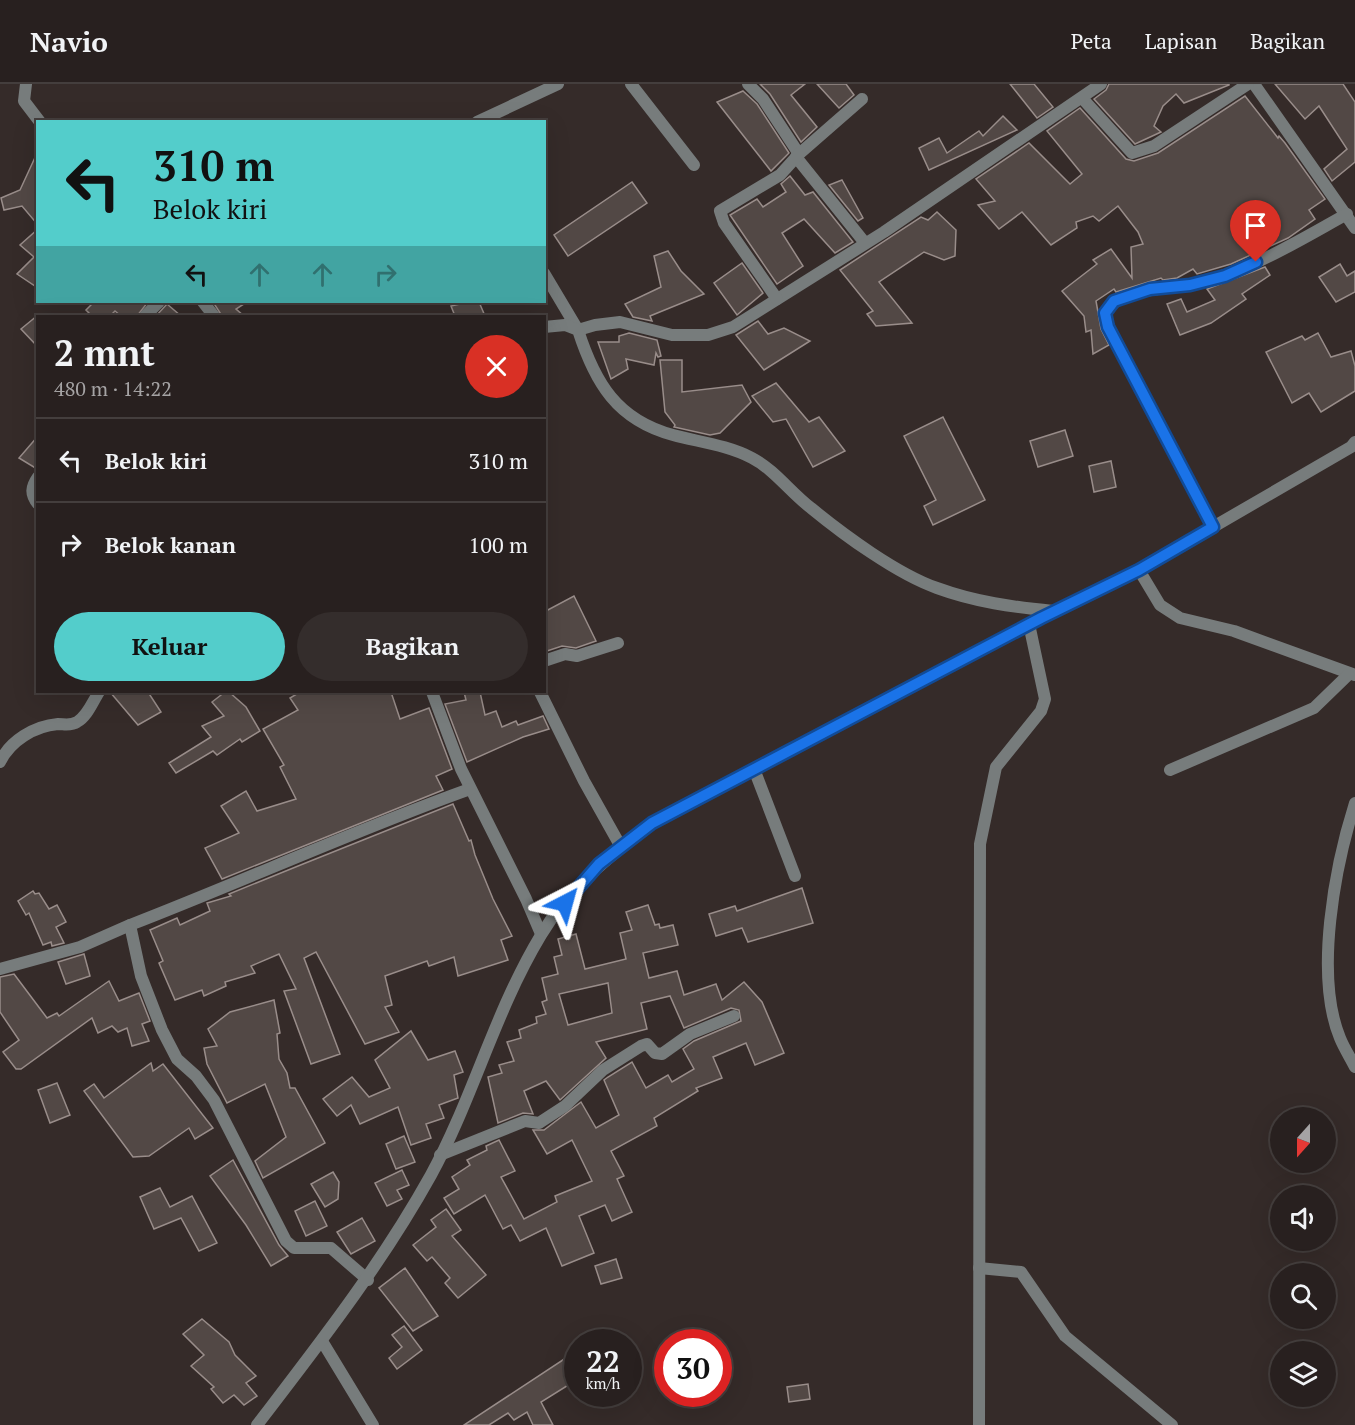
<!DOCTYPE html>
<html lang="id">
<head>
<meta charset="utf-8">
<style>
	body { margin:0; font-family:"PT Serif",serif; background:#342d2c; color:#f1f3f6; height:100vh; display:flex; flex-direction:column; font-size:22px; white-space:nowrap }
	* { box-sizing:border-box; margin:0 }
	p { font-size:20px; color:#a5a3a4 }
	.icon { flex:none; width:33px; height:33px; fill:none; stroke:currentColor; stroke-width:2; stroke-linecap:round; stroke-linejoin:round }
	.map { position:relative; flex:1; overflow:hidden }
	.sheet { position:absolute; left:36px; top:231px; width:510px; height:378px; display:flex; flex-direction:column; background:#28201f; border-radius:0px; box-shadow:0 6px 24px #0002,0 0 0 2px #443e3d }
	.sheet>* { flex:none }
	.top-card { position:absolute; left:36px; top:36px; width:510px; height:183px; border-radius:0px; box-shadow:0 6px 24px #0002,0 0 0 2px #443e3d; background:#53cdcb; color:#111; overflow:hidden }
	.needle { width:39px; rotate:201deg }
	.buttons { position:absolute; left:1270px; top:1023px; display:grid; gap:12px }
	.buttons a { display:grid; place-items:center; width:66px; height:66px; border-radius:50%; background:#28201f; box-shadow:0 6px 24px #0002,0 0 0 2px #443e3d; font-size:30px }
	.speed { position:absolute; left:564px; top:1245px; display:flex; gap:12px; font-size:30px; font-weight:700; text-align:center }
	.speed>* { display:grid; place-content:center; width:78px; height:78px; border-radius:50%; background:#28201f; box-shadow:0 6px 24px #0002,0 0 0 2px #443e3d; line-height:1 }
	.speed small { font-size:15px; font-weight:400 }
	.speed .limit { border:9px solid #d22; background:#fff; color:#111 }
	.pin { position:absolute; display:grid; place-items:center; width:51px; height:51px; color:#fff; margin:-62px -26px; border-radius:50% 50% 50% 0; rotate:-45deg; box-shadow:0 0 6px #0007 }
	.pin .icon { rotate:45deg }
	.me { position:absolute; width:66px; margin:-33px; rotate:39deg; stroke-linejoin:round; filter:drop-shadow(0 0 4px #0008) }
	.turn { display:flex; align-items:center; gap:21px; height:126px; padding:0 18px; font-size:27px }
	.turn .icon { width:78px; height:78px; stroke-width:2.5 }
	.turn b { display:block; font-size:42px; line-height:51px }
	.lanes { display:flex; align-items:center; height:57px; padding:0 18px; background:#0003; justify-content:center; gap:30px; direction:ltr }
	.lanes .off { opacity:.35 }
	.round { display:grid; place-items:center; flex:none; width:63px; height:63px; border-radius:32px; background:#342d2c }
	.headline { display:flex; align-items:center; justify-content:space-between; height:102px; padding:0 18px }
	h1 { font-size:36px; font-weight:600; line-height:45px }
	.primary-button { display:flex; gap:12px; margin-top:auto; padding:12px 18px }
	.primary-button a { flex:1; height:69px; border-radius:36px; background:#53cdcb; color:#111; font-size:24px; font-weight:600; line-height:69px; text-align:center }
	.primary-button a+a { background:#342d2c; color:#f1f3f6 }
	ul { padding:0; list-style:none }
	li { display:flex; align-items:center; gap:18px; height:84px; padding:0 18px; border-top:2px solid #443e3d }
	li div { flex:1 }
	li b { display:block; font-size:22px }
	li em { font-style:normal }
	header { display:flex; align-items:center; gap:36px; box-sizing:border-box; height:84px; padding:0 30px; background:#28201f; border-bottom:2px solid #443e3d }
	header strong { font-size:28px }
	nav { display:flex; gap:33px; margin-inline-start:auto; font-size:21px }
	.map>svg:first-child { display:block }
	.building { fill:#524845; stroke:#998d8a; stroke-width:1.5; fill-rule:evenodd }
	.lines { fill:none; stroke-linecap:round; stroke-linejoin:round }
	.street { stroke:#777c7c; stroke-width:12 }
	.route-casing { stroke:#114b97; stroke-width:15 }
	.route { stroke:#1a73e8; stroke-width:10 }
</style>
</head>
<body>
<header>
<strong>Navio</strong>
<nav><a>Peta</a><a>Lapisan</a><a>Bagikan</a></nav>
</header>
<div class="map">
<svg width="1355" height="1341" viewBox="0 0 1355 1341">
	<rect width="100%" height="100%" fill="#352b29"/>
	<!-- building -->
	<g class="building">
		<path d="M760,0H805L791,11L817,43L801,58L770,10Z"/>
		<path d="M817,0H846L854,11L839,24Z"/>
		<path d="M1010,0H1034L1053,23L1037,34Z"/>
		<path d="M1109,0H1229V1L1184,19L1176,10L1163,22L1154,42L1161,48L1135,60L1094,15L1106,6Z"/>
		<path d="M1275,0H1343L1355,18V78L1332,97L1324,85L1347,65L1319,22L1305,35Z"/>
		<path d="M743,7L757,20L789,69L771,87L717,18Z"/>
		<path d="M1245,12L1278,54L1279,52L1285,59L1325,115L1309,126L1315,135L1288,154L1231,180L1197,190L1193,185L1177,194L1163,196L1161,194L1116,208L1114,205L1096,217L1101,245L1109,261L1093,270L1091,246L1086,248L1084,232L1062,207L1097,180L1093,176L1111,165L1132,194L1131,163L1143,160L1138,148L1118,122L1099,137L1093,132L1076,138L1077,144L1051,161L1022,128L999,145L978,121L995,117L976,95L1029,59L1070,100L1082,90L1047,47L1080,24L1126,75L1134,77L1158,69Z"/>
		<path d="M1003,32L1017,46L929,86L919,64L939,54L947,69L979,47L983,52Z"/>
		<path d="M38,67V141L22,122L4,126L1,114L20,106Z"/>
		<path d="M790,92L805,111L813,108L853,158L835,169L804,135L782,149L803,182L777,200L730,131L757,115L763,123L786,108L781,100Z"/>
		<path d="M842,96L863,134L858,137L829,101Z"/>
		<path d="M632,98L647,119L568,172L554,151Z"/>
		<path d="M937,128L956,146L955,172L944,176L924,168L879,198L912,239L876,242L867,230L873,227L840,186L921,133L928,136Z"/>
		<path d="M38,145V204L17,190L34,173L20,161Z"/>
		<path d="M668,167L681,187L704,210L650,232L652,237L633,233L625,220L661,203L654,172Z"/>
		<path d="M742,179L763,209L737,231L714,199Z"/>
		<path d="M1340,180L1347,192L1355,187V208L1336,218L1319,193Z"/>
		<path d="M1265,183L1270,191L1242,210L1246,215L1211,239L1180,251L1167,220L1181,215L1187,228L1215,216L1207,205Z"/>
		<path d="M94,218H148L137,232H121L115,227L110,232H92L86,226Z"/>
		<path d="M213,218H247L236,225L244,232H222Z"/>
		<path d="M469,218H479L485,232H455L451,222Z"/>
		<path d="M167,220L181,232H156Z"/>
		<path d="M38,231V263L21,245Z"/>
		<path d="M758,237L768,250L784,244L810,257L764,286L736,251Z"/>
		<path d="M629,249L657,256L661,272L658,273L656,269L654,281L626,275L628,285L611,295L598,258H619V252Z"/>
		<path d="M1318,249L1331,273L1351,267L1355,282V307L1321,328L1309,309L1292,319L1266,268L1302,252L1305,256Z"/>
		<path d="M660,276H682V308L742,301L751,318L720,349L710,351L674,343L675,341L665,328Z"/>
		<path d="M776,299L809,338L819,333L845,367L813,383L786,335L773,338L752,312Z"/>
		<path d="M943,333L985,416L933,441L924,422L936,416L904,352Z"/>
		<path d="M1065,346L1073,372L1038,383L1030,357Z"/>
		<path d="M38,352V385H37L19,374Z"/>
		<path d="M1111,377L1116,403L1094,408L1089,382Z"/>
		<path d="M574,512L596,557L576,564L562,562L544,568V528Z"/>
		<path d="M110,608H148L161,628L138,641Z"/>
		<path d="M225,608H229L246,623L260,647L242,658L240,655L217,671L213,667L176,689L169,679L211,653L202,642L224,632L212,618Z"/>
		<path d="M300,608H391L400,635L429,624L452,685L436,692L443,706L222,795L205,764L239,749L221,722L246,707L257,727L296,715L280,683L284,681L263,645L298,626L290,614Z"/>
		<path d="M464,608H480L485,631L496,627L502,643L516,637L518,641L543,632L549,645L523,653L467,678L445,620L466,616Z"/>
		<path d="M453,720L469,757L471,756L475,771L493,815L512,852L501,856L508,876L458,892L454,873L429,882L427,877L385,892L392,921L385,923L399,948L365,960L316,868L304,874L340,970L311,980L284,907L296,905L279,870L251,882L255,889L225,898L226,902L204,912L202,906L175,916L159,879L163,877L150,846L177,834L180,841L210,827L207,819L231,812L229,810L303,780Z"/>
		<path d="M802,804L813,839L748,858L742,844L716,852L709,830L735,822L737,827Z"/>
		<path d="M33,807L35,810L39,809L49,825L57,821L66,838L56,843L64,859L52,862L51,858L43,861L29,829L26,831L18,817Z"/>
		<path d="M648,821L655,841L659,840L660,844L673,841L678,861L643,869L649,894L677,887L684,911L716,900L722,916L744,898L762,918L784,969L755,981L746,959L713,973L722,994L696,1004L698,1007L654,1034L657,1042L611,1067L624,1092L617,1095L632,1128L612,1137L605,1121L579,1132L594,1169L562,1182L546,1144L520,1157L511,1141L503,1145L485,1111L454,1130L444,1114L459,1105L452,1093L470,1081L467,1076L487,1066L486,1062L499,1056L515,1087L501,1093L524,1135L557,1118L555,1112L592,1097L572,1056L547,1070L533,1046H544L581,1018L596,1044L619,1031L604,996L608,993L632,978L646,1004L668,991L672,998L694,985L683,965L694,957L741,937L739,926L731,924L684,944L670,912L641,919L647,945L596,958L606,974L560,1016L546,997L524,1007L533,1030L523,1029L498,1039L488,993L502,989L499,981L514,977L507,958L521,954L519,946L537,939L536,933L546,930L542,918L547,916L542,894L558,890L554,873L562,871L558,855L576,850L585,885L626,875L620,849L632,846L626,828ZM608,899L612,929L568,941L559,910Z"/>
		<path d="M84,870L90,892L66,900L58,878Z"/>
		<path d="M14,890L47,934L57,929L59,932L109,897L119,917L139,909L150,937L142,940L149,957L132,962L127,944L118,948L112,942L98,949L92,934L21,985H16L3,968L19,956L0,928V893Z"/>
		<path d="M274,916L280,949L277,950L279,975L287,989L290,1004H295L325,1059L263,1094L255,1077L286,1053L265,1000L227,1019L207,980L204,964L217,962L208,945L230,928Z"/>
		<path d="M411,947L428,976L455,967L463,988L454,991L458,1014L439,1021L444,1034L426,1040L431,1054L411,1061L398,1023L360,1040L351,1021L337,1032L323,1015L352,993L369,1013L390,1004L375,976Z"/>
		<path d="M151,979L153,987L163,980L213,1044L195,1055L189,1044L149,1072L133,1073L84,1007L94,1000L104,1014Z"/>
		<path d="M57,999L70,1031L50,1039L38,1006Z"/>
		<path d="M404,1052L415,1078L396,1085L386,1060Z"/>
		<path d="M233,1076L279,1161L288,1172L271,1182L246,1141L210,1092Z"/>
		<path d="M402,1086L409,1101L397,1106L402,1115L387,1122L375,1099Z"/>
		<path d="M333,1088L339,1098L338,1115L325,1123L311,1100Z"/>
		<path d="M160,1104L170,1123L192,1112L217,1159L199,1167L181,1134L154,1145L140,1113Z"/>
		<path d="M315,1117L327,1142L306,1152L295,1127Z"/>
		<path d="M446,1125L461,1146L452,1152L486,1191L458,1214L445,1199L450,1194L432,1173L427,1177L413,1161L436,1143L431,1136Z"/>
		<path d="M362,1134L375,1157L351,1170L337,1148Z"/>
		<path d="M616,1175L622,1194L601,1200L595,1182Z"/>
		<path d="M405,1184L438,1232L413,1247L379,1204Z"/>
		<path d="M202,1235L229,1258L235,1271L256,1292L246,1299L257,1312L244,1321L234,1311L223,1319L211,1305L214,1303L191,1282L204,1271L183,1250Z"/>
		<path d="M404,1242L422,1266L397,1285L389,1274L402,1263L392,1251Z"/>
		<path d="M578,1266V1295L541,1318L553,1341H533L527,1328L514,1336L508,1329L489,1341H464Z"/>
		<path d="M808,1300L810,1315L789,1318L787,1303Z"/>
	</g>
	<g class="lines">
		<!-- street -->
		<g class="street">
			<path d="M26,0L24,17L40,38"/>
			<path d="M631,0L694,81"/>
			<path d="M748,0L763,15L799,70"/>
			<path d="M1254,0L1355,144"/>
			<path d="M1082,14L1132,69L1154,62L1248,0"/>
			<path d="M477,38L558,0"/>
			<path d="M796,73L865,159"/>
			<path d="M544,189L578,246L595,241L620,238L672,251H708L733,243L884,148L1101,0"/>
			<path d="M777,215L724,139L720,127L780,91L799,70L862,15"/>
			<path d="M203,218L214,232"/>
			<path d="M145,232L159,218"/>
			<path d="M544,243L565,241L578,246C595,299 617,336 673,351C699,358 727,361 752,374C775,386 790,408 811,424C844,451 897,490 937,504C975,518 1013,523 1053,527"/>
			<path d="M38,393C31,403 30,410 38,420"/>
			<path d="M1213,443L1109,243L1105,229C1121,203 1166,206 1193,200C1249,188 1298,157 1347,130"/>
			<path d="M1139,486L1160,521L1180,534L1234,547L1355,591"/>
			<path d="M544,577L565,570L577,572L618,559"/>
			<path d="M432,608L461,685L526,815L541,850"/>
			<path d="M540,608L584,697L621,763"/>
			<path d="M0,678C10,657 34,642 58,640C64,640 71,642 77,638C87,633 93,617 99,608"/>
			<path d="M754,685L795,792"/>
			<path d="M1170,686L1314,624L1348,591"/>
			<path d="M1355,719C1335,782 1314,891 1340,954C1344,964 1350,973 1355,983"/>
			<path d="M130,841C244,797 355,746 470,705"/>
			<path d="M0,885L80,863L130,841L141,892L162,946L177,975L196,992L214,1016L286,1157L294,1164H331L368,1196"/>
			<path d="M440,1071L525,1037L539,1039L565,1022L603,986L641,962L647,960L655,969L662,970L690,950L734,932"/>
			<path d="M979,1184L1021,1188L1065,1252L1172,1341"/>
			<path d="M322,1257L373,1341"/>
			<path d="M257,1341C319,1260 381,1181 431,1091C473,1014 495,927 541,851C568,805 610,772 652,739L1054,527L1139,486L1351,363L1355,358"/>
			<path d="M979,1341L980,760L996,683L1041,627L1045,615L1029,540"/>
		</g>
	</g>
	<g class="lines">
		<!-- route casing -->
		<g class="route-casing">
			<path id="route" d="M565,819L599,780L652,739L1041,534L1139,486L1213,443L1108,243L1105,229L1114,217L1150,205L1190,201L1225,192L1256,178"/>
		</g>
		<!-- route -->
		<use href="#route" class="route"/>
	</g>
</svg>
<div class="buttons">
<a><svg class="needle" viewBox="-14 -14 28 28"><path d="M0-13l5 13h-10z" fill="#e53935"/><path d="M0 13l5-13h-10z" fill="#a5a3a4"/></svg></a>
<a><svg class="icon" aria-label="sound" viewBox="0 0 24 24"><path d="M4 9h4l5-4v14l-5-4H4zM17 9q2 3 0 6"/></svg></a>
<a><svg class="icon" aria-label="search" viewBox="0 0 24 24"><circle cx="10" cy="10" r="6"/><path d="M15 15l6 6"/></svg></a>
<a><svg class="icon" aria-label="layers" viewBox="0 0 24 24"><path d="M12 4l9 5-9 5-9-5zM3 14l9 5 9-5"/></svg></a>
</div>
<div class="speed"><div>22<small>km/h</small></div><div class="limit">30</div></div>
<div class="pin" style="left:1256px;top:178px;background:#d93025"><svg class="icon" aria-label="arrive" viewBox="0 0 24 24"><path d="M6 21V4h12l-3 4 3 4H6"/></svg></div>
<svg class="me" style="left:565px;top:819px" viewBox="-20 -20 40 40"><path d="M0-17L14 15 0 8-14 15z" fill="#1a73e8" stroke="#fff" stroke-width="4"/></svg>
<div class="top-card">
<div class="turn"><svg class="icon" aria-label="left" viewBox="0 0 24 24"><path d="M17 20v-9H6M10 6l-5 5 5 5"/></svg><div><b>310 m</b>Belok kiri</div></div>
<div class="lanes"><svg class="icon" aria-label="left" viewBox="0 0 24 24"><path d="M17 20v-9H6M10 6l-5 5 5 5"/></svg><svg class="icon off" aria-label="ahead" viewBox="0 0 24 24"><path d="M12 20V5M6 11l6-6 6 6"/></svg><svg class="icon off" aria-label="ahead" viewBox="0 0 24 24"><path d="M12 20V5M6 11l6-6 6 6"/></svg><svg class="icon off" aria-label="right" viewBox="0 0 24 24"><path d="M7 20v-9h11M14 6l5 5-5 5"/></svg></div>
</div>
<section class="sheet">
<div class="headline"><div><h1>2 mnt</h1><p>480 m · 14:22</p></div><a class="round" style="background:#d93025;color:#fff"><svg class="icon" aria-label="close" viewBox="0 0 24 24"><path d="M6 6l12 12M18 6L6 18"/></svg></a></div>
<ul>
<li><svg class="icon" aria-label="left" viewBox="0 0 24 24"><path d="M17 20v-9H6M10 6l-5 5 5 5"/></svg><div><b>Belok kiri</b></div><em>310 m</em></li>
<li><svg class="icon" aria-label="right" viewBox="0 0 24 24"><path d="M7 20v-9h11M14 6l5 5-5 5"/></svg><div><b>Belok kanan</b></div><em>100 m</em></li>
</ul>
<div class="primary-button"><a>Keluar</a><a>Bagikan</a></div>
</section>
</div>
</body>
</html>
